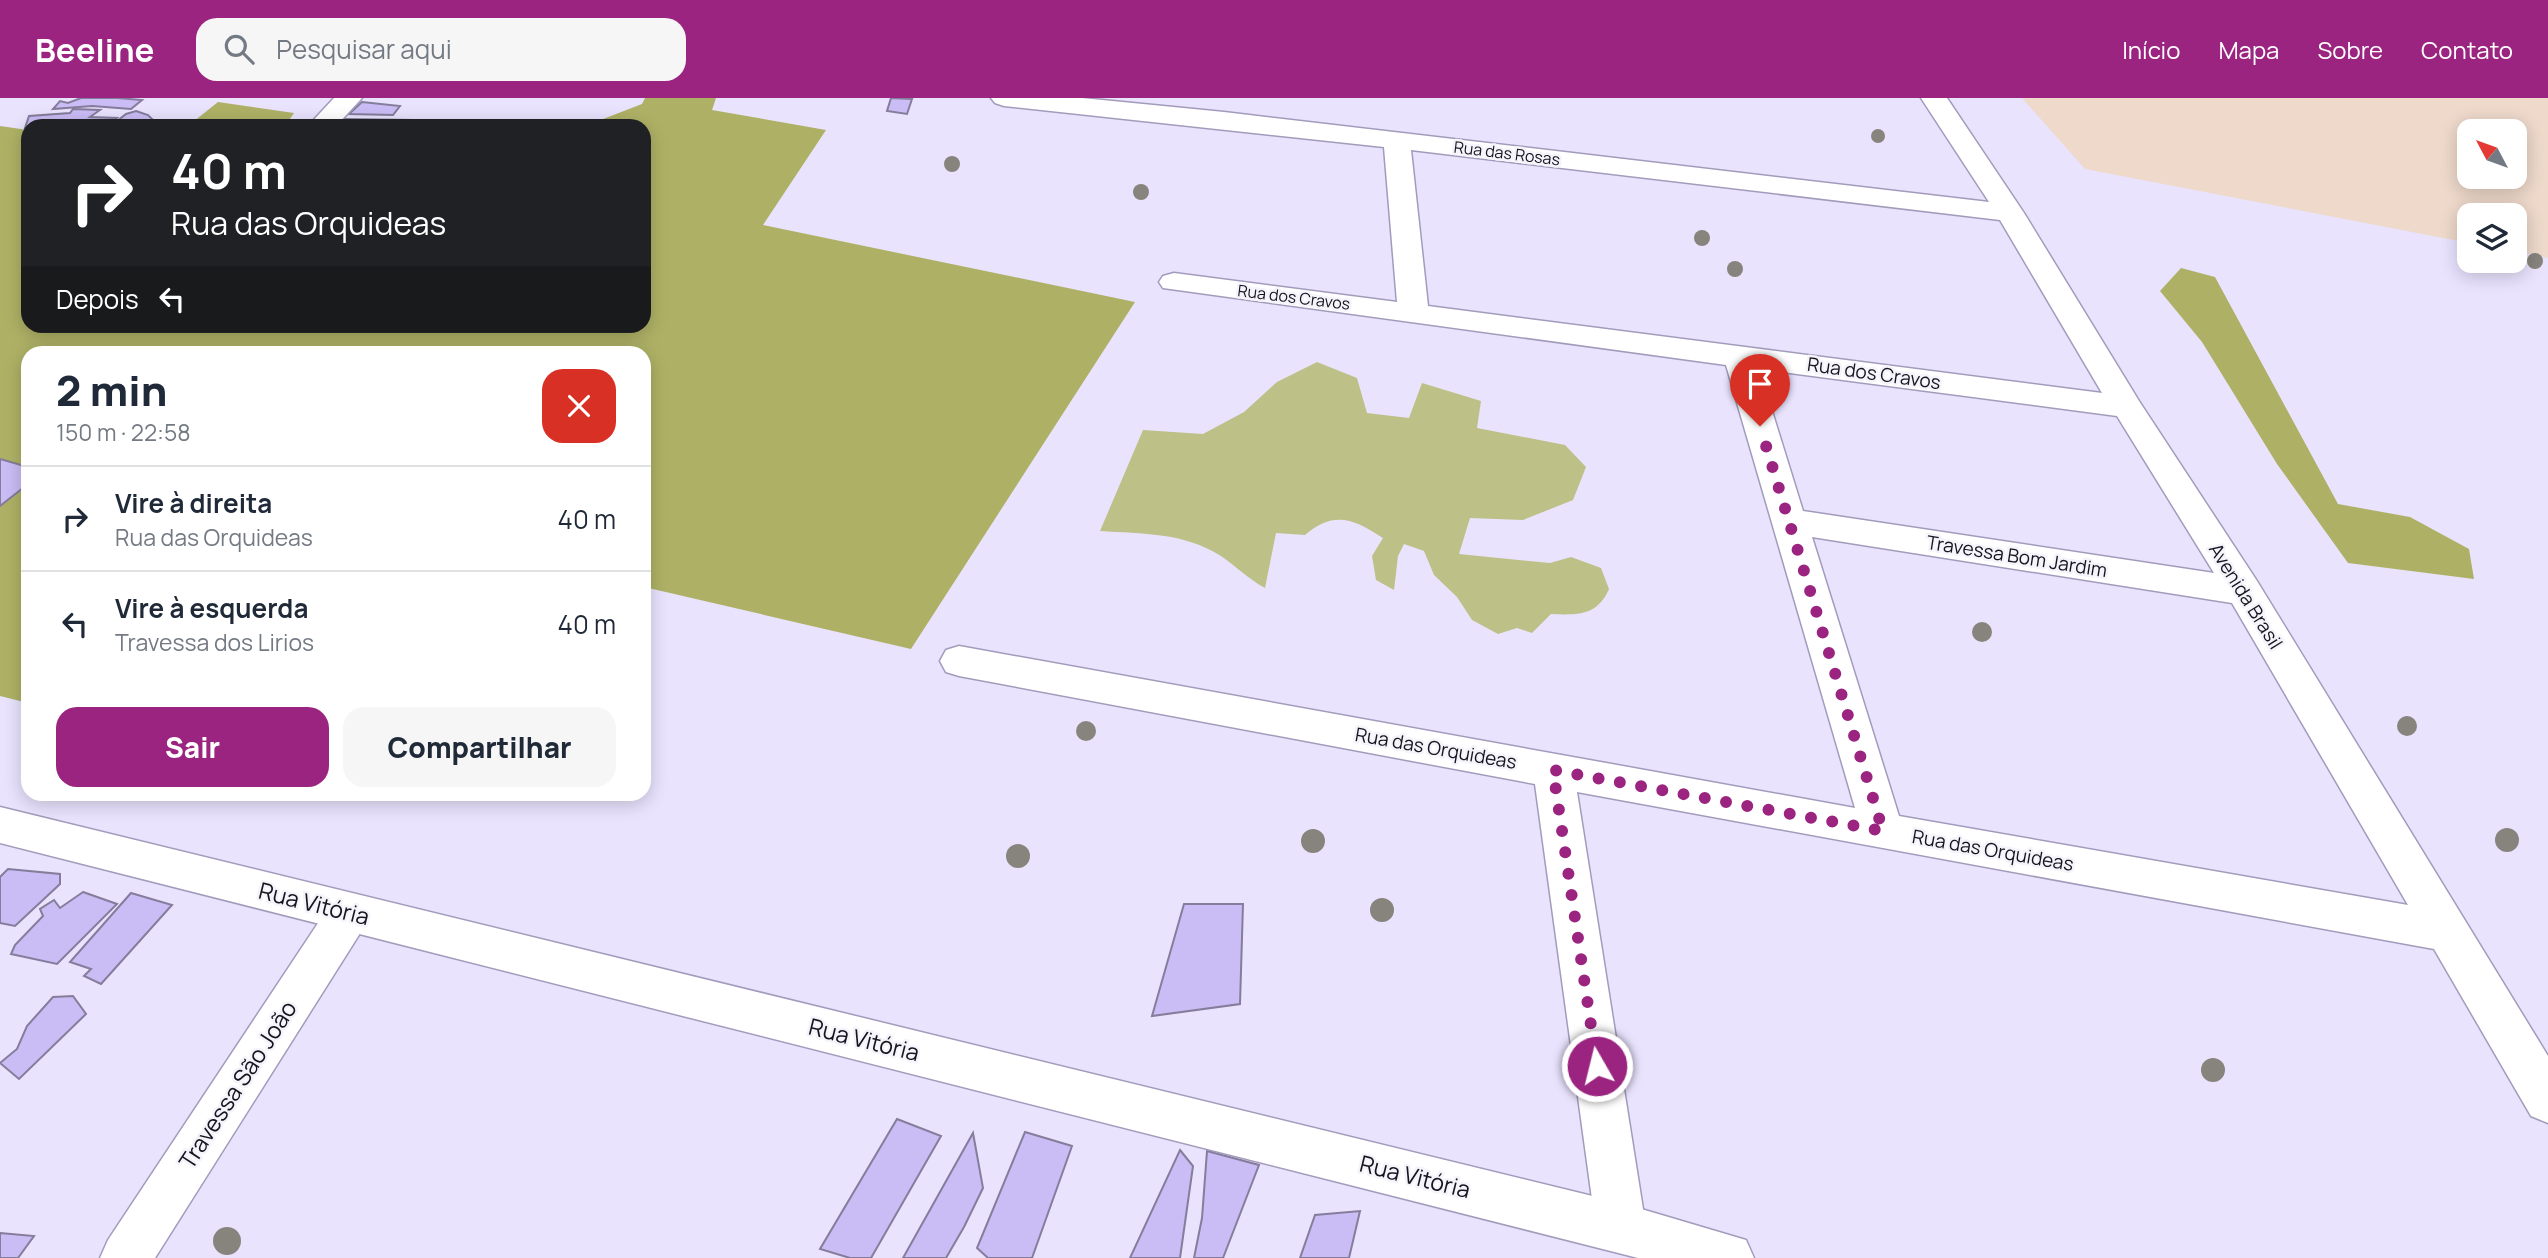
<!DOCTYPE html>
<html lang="pt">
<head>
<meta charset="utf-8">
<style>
	body { margin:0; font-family:Manrope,sans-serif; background:#f6f6f7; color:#1f2937; height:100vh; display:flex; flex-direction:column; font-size:26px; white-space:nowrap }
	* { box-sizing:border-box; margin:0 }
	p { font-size:23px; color:#747a83 }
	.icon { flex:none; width:38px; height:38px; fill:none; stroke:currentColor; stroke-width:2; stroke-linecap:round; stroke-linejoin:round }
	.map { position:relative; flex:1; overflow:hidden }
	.details { position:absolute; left:21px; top:248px; width:630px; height:455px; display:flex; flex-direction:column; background:#fff; border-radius:21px; box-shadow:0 4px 18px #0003 }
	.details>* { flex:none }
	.top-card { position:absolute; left:21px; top:21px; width:630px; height:214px; border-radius:21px; box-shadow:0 4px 18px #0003; background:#202124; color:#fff; overflow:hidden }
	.needle { width:46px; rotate:311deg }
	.tools { position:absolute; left:2457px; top:21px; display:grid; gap:14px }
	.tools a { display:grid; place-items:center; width:70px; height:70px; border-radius:14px; background:#fff; box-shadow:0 4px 18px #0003; font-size:35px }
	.pin { position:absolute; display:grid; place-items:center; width:60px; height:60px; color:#fff; margin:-72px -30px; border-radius:50% 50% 50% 0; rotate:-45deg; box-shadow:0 0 7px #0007 }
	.pin .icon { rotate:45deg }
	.me { position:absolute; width:77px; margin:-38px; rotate:352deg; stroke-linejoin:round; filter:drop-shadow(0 0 5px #0008) }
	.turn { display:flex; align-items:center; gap:24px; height:147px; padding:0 35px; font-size:32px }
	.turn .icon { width:91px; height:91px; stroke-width:2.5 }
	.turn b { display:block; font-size:49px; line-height:60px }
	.then { display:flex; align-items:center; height:66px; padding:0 35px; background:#0003; gap:14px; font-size:26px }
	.round { display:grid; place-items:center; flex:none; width:74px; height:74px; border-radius:21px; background:#f6f6f7 }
	.overview { display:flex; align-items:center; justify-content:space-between; height:119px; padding:0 35px }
	h1 { font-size:42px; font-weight:800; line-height:52px }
	.action { display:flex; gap:14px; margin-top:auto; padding:14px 35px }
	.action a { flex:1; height:80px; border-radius:21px; background:#9a247f; color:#fff; font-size:28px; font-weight:800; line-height:80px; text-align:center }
	.action a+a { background:#f6f6f7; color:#1f2937 }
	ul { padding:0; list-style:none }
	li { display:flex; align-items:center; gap:21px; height:105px; padding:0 35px; border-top:2px solid #e0e1e3 }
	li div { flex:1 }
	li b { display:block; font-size:26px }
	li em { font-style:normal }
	header { display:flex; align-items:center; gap:42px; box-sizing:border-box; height:98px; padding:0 35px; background:#9a247f; color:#fff }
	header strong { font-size:33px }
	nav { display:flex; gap:38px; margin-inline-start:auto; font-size:24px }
	.search { width:490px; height:63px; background:#f6f6f7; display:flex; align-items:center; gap:18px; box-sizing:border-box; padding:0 24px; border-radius:21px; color:#747a83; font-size:26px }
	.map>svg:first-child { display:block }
	.industrial { fill:#eed9cb; fill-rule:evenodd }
	.green { fill:#bdc087 }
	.forest { fill:#aeb165 }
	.building { fill:#cabcf5; stroke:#847d9b; stroke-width:2 }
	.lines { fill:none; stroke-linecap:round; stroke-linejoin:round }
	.minor-casing { stroke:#a39bbb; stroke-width:3 }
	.tertiary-casing { stroke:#a39bbb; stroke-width:3 }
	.minor { fill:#fff; fill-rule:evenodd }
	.tertiary { fill:#fff; fill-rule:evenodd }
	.tree { fill:#86847d }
	.route { stroke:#9a247f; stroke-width:12; stroke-dasharray:0 21.6 }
	.labels { text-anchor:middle; stroke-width:5; stroke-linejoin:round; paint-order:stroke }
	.far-street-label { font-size:16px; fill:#17141f; stroke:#f5f4fb }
	.street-label { font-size:19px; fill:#17141f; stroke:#f5f4fb }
	.near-street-label { font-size:23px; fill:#17141f; stroke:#f5f4fb }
</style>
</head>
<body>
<header>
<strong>Beeline</strong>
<div class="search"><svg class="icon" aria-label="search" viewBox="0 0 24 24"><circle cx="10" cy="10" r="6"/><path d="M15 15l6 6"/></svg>Pesquisar aqui</div>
<nav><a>Início</a><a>Mapa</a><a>Sobre</a><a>Contato</a></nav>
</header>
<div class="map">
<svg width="2548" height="1160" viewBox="0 0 2548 1160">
	<rect width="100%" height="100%" fill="#e9e3fe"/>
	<!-- industrial -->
	<path class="industrial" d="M2022,0H2548V160L2515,153V117H2469V145L2085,71ZM2469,33H2515V79H2469Z"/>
	<!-- green -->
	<path class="green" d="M1317,264L1357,280L1367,315L1409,320L1422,285L1481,303L1477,330L1565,347L1586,369L1573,402L1523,422L1470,420L1459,456L1550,465L1571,459L1601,470L1609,491C1597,518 1578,517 1551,516L1532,535L1517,530L1498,536L1472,522L1457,499L1434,477L1424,453L1404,446L1398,458L1394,492L1376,482L1372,458L1383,440C1354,421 1334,412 1305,437L1276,435L1265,490C1248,481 1236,468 1221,458C1183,434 1143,436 1100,433L1143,332L1203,336L1244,314L1277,284Z"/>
	<!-- forest -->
	<g class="forest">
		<path d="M645,0H716L712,12L826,32L763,127L1135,204L911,551L644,489V256H28V605L0,598V28L28,32V228H644V28H585L642,6Z"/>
		<path d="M218,4L294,15L285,28H188Z"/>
		<path d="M2181,170L2215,179L2338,406L2410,419L2469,451L2474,481L2348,465L2277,366L2202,244L2160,193Z"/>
	</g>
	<!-- building -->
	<g class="building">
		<path d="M81,0H117L142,2L131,11L92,8L53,11L60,3L68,5Z"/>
		<path d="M891,0L912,1L907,16L887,13Z"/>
		<path d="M362,4L400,8L393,17L349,16Z"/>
		<path d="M73,11L100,12L90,19L117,20L109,28L25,30L29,18L70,15Z"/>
		<path d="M136,13L148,17L153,22L142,28H111L126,16Z"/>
		<path d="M341,21L413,22L408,28H335Z"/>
		<path d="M0,361L28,369V386L0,408Z"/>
		<path d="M8,771L60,776V786L15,828L0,825V779Z"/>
		<path d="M83,794L117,806L57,866L11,856L15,847L43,818L40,811L54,802L60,810Z"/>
		<path d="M131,795L172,807L101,886L84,878L91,871L70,864Z"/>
		<path d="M1184,806H1243L1240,906L1152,918Z"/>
		<path d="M73,898L86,916L19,981L0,965L17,951L27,928L53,899Z"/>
		<path d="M897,1021L941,1038L871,1160H850L820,1151Z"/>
		<path d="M1025,1034L1072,1048L1032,1160H988L977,1150Z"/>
		<path d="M973,1035L983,1090L964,1129L946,1160H903Z"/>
		<path d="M1180,1052L1193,1068L1180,1160H1130Z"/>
		<path d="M1207,1053L1259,1067L1223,1160H1194L1202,1120Z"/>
		<path d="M1360,1113L1349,1160H1300L1315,1117Z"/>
		<path d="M0,1135L34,1138L18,1160H0Z"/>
	</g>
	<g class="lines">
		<!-- minor casing -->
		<g class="minor-casing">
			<g id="minor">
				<path d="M334,0H362L336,28H308Z"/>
				<path d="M991,0H1082L1224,14L1989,104L1921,0H1947L2024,115L2139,303L2257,483L2548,958V1025L2531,1018L2434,851L1577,694L1646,1130L1639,1148L1621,1155L1603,1148L1596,1130L1535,686L959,578L946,574L940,563L946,552L959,548L1855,710L1726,267L1163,190L1159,184L1163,178L1174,175L1397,204L1384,49L1004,8L995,5ZM1411,52L2000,122L2102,295L1428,208ZM1759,271L2117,318L2214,475L1803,413ZM1812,439L2232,505L2408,807L1899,718Z"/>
				<path d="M349,796L364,801L371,815L364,829L155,1160H100L108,1142L334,801Z"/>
			</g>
		</g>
		<!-- tertiary casing -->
		<g class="tertiary-casing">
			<path id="tertiary" d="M0,709L1621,1105L1746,1142L1754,1160H1638L0,745Z"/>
		</g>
		<!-- minor -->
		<use href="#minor" class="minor"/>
		<!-- tertiary -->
		<use href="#tertiary" class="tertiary"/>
	</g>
	<!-- trees -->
	<g class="tree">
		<circle cx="1878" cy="38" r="7"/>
		<circle cx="952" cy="66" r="8"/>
		<circle cx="1141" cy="94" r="8"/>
		<circle cx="1702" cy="140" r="8"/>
		<circle cx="2535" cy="163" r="8"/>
		<circle cx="1735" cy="171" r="8"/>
		<circle cx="1982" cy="534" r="10"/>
		<circle cx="2407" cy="628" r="10"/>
		<circle cx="1086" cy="633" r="10"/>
		<circle cx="2507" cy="742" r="12"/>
		<circle cx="1313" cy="743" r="12"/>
		<circle cx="1018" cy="758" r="12"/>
		<circle cx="1382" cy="812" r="12"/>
		<circle cx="2213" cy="972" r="12"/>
		<circle cx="227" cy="1143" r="14"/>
	</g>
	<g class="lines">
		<!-- route -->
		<path class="route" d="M1597,968L1553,672L1883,733L1760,328"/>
	</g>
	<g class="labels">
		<!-- far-street labels -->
		<g class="far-street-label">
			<text transform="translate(1507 55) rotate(7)" y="6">Rua das Rosas</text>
			<text transform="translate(1294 199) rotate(7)" y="6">Rua dos Cravos</text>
		</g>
		<!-- street labels -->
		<g class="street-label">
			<text transform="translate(1874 275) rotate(8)" y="7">Rua dos Cravos</text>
			<text transform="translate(2017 458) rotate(9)" y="7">Travessa Bom Jardim</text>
			<text transform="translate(2246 498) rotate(58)" y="7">Avenida Brasil</text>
			<text transform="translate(1436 650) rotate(10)" y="7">Rua das Orquideas</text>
			<text transform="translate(1993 752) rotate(10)" y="7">Rua das Orquideas</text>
		</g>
		<!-- near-street labels -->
		<g class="near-street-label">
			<text transform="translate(314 806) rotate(14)" y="8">Rua Vitória</text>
			<text transform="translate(864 942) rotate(14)" y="8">Rua Vitória</text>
			<text transform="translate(238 987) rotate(-57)" y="8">Travessa São João</text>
			<text transform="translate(1415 1079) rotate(14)" y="8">Rua Vitória</text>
		</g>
	</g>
</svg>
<div class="tools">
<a><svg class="needle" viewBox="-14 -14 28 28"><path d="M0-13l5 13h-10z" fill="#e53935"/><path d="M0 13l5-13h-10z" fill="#747a83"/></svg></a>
<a><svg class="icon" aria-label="layers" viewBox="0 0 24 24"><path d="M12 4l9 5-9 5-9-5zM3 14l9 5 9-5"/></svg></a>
</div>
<div class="pin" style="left:1760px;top:328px;background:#d93025"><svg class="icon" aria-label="arrive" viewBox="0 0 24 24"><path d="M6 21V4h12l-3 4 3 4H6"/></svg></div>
<svg class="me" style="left:1597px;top:968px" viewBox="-20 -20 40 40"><circle r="17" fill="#9a247f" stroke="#fff" stroke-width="3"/><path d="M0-11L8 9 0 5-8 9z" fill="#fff"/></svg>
<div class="top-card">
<div class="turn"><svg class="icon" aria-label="right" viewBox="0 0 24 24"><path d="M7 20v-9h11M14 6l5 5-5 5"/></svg><div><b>40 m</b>Rua das Orquideas</div></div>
<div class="then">Depois<svg class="icon" aria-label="left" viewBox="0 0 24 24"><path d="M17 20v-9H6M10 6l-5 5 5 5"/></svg></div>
</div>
<section class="details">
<div class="overview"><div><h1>2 min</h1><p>150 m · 22:58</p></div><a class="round" style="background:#d93025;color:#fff"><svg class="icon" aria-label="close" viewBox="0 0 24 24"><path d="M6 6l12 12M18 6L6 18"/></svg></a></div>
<ul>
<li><svg class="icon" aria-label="right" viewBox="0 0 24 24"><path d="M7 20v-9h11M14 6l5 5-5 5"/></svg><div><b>Vire à direita</b><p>Rua das Orquideas</p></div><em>40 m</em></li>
<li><svg class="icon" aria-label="left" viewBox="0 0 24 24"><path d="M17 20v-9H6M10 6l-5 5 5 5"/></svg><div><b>Vire à esquerda</b><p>Travessa dos Lirios</p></div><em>40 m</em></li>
</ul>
<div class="action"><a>Sair</a><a>Compartilhar</a></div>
</section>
</div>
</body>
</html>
